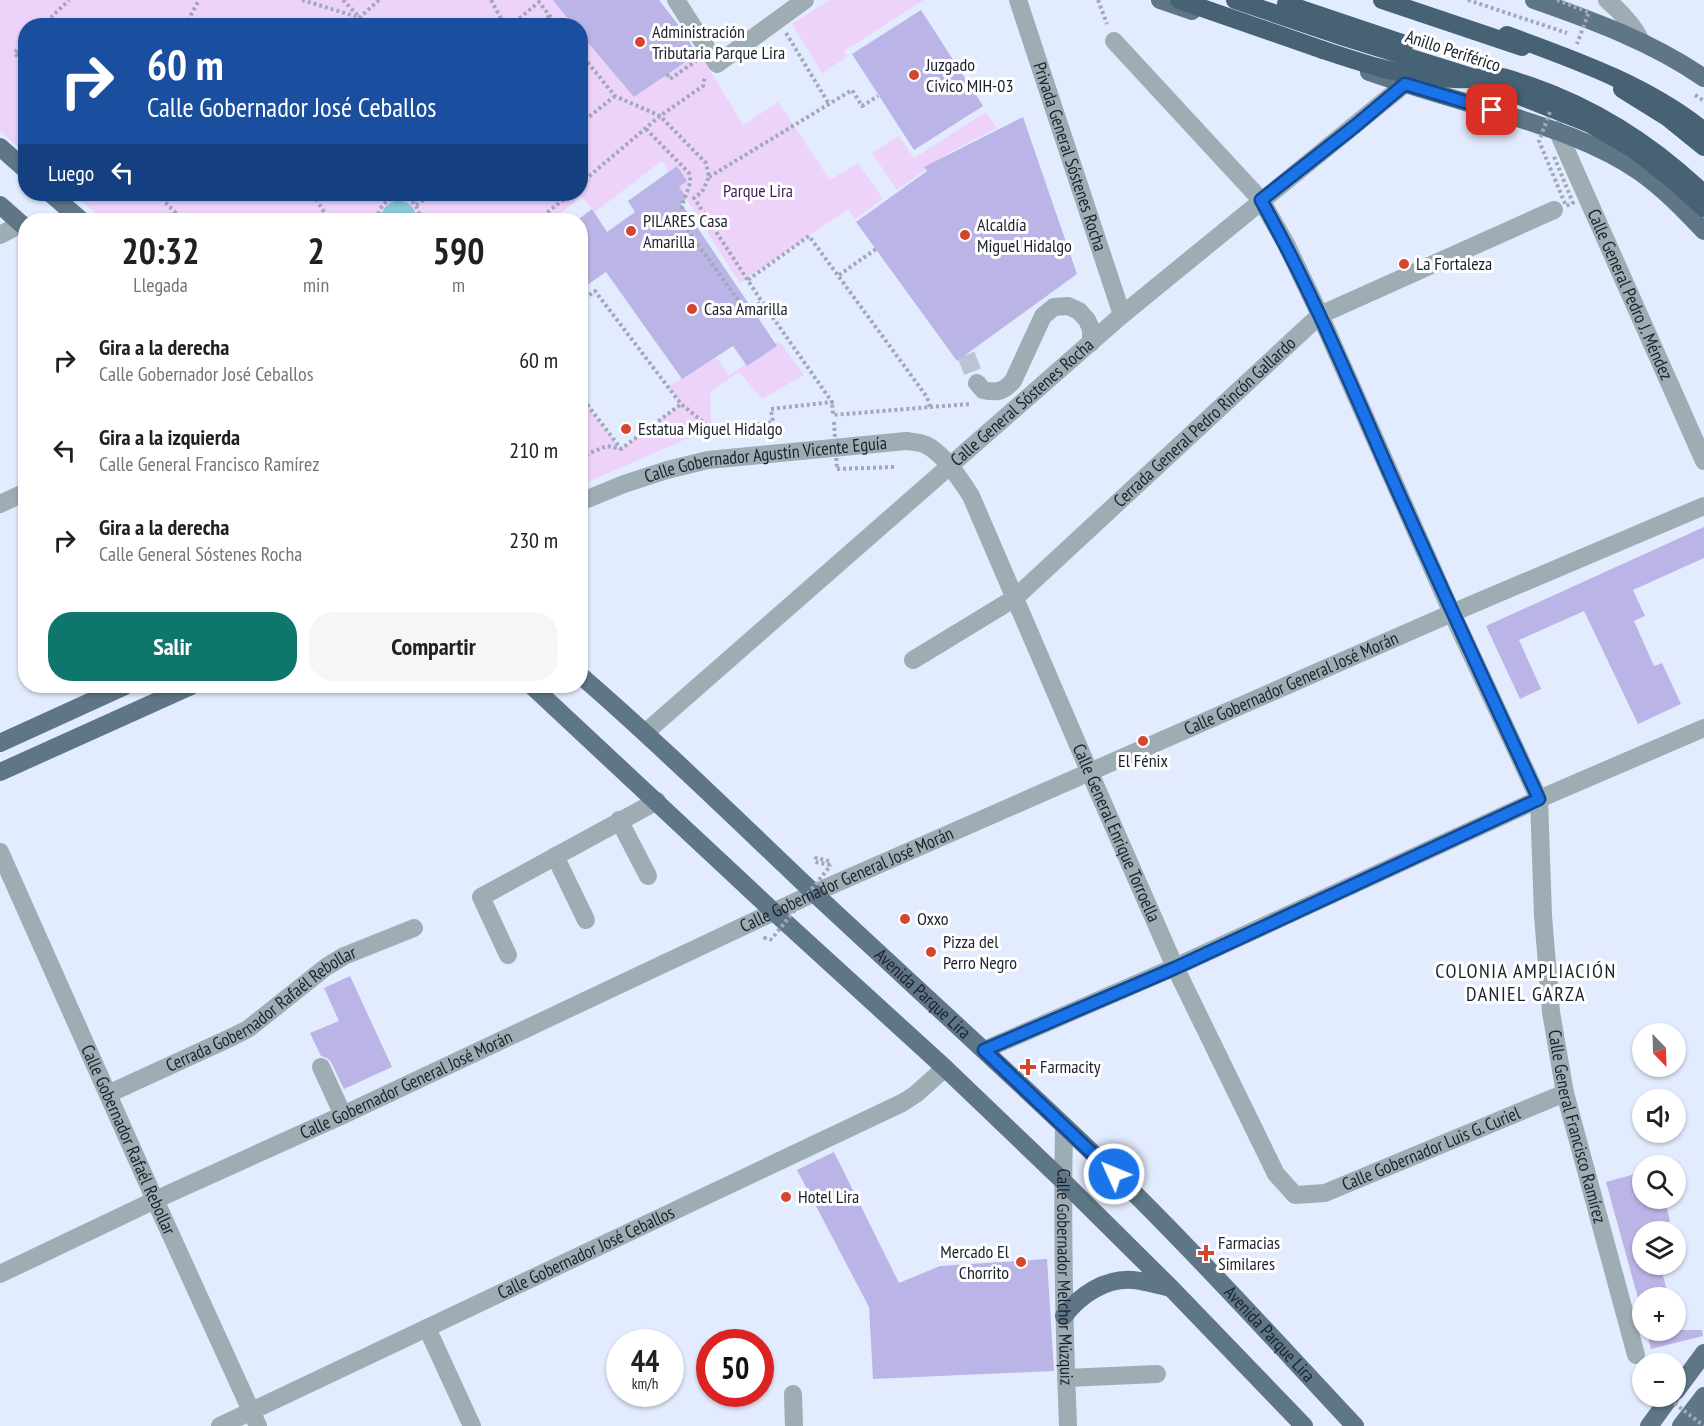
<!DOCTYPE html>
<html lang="es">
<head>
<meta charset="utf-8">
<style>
	body { margin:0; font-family:"PT Sans Narrow",sans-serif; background:#f6f6f6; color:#202124; height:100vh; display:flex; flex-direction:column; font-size:22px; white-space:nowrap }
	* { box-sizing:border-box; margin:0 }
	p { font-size:20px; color:#757577 }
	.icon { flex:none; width:33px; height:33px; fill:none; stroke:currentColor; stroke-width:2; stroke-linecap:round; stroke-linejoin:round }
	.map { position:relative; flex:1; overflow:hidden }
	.drawer { position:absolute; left:18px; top:213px; width:570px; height:480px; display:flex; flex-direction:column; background:#fff; border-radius:24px; box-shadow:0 2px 4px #0004 }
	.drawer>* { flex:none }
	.banner { position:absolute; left:18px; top:18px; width:570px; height:183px; border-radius:24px; box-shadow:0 2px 4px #0004; background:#1a4fa0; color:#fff; overflow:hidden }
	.needle { width:39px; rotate:157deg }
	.buttons { position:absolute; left:1632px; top:1023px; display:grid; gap:12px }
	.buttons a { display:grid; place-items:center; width:54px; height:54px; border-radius:50%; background:#fff; box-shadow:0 2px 4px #0004; font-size:30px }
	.speed { position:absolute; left:606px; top:1329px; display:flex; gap:12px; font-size:30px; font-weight:700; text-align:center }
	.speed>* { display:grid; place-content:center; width:78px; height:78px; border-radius:50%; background:#fff; box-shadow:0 2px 4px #0004; line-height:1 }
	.speed small { font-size:15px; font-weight:400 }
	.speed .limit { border:9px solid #d22; background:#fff; color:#111 }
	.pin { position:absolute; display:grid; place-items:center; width:51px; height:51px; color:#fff; margin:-26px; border-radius:12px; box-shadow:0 3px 9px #0006 }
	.me { position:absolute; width:66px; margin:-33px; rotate:314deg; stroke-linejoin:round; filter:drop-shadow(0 0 4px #0008) }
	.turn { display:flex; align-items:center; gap:21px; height:126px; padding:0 30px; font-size:27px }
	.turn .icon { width:78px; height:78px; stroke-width:2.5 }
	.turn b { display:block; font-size:42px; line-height:51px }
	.then { display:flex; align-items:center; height:57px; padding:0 30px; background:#0003; gap:12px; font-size:22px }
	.eta { display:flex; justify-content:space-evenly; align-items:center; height:102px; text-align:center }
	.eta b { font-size:36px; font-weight:700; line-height:42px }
	.primary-button { display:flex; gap:12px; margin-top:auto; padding:12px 30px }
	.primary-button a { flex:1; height:69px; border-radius:24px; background:#0f766e; color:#fff; font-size:24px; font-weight:700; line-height:69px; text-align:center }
	.primary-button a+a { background:#f6f6f6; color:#202124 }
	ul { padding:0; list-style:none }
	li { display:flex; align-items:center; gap:18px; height:90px; padding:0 30px }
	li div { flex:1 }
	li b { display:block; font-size:22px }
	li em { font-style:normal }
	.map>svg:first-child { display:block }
	.green { fill:#edd2fa }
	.water { fill:#86c8d4 }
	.building { fill:#bab5e6 }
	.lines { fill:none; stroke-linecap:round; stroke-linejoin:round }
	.minor-tunnel { stroke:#bbc4d4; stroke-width:18; stroke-dasharray:18 9; stroke-linecap:butt }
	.path { stroke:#a1a9b9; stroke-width:4; stroke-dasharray:3 3; stroke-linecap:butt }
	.minor { stroke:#9eacb4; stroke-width:18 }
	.major { stroke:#5e7685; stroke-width:18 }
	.highway { stroke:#466274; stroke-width:18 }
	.path-bridge { stroke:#a1a9b9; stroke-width:4; stroke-dasharray:3 3; stroke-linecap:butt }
	.highway-bridge { stroke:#466274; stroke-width:18 }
	.route-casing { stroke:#114b97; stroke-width:15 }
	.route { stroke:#1a73e8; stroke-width:10 }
	.poi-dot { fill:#d2472d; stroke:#fff; stroke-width:2 }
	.labels { text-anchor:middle; stroke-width:6; stroke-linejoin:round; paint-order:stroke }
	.poi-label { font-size:18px; fill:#1c222d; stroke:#fff; text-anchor:start }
	.street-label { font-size:18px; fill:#1c222d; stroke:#fff }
	.park-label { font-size:18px; fill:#451f54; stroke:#fff }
	.neighbourhood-label { font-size:20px; letter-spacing:1.5px; fill:#1c222d; stroke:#fff }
</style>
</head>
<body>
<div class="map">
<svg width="1704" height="1426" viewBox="0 0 1704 1426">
	<rect width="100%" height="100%" fill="#e3ecfe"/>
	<!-- green -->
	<g class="green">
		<path d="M0,0H565L574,25L26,26L25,153L0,131Z"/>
		<path d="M830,0H924L844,51L847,57L822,73L792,24Z"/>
		<path d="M581,33L634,97L699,52L743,125L778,102L830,180L858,163L883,199L855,219L848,209L740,283L662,161L595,212L581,196L553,220H104L73,194H580Z"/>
		<path d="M986,112L997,128L950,152L897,190L872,153L899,136L914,158Z"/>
		<path d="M779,341L804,375L762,399L739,372L710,392L711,425L702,432L581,485L580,398L621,449L681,404L668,387L716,357L729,375Z"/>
	</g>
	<!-- water -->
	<path class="water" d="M398,200C410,202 416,208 416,220H381C381,209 387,203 398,200Z"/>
	<!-- building -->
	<g class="building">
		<path d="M553,0H659L680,27L697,54L634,97L580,33V26H574Z"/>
		<path d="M921,10L983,106L914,150L852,54Z"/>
		<path d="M1023,117L1077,274L957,361L856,222L927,171L924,167Z"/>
		<path d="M677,166L687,181L679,187L687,198L681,203L777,346L747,366L733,346L682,379L606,272L580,290V218L592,209L607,232L635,212L628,201Z"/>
		<path d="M1704,527V558L1633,590L1645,616L1634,621L1654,666L1662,663L1681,704L1638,724L1584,611L1519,640L1541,689L1520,699L1486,626Z"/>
		<path d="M350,976L392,1067L344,1089L331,1062L327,1058L321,1056L310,1033L339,1021L324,988Z"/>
		<path d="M834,1152L899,1283L940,1266L1047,1259L1054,1371L873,1379L869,1307L797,1170Z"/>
		<path d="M1642,1172V1198H1651L1653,1204L1665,1201L1670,1221L1664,1223L1667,1232H1642V1264H1660L1669,1298H1638L1606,1182Z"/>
		<path d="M1646,1330H1702L1703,1336L1651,1349Z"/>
	</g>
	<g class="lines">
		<!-- minor-tunnel -->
		<path class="minor-tunnel" d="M966,355L977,383"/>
		<!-- path -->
		<g class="path">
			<path d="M302,0L361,18"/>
			<path d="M343,0L368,26"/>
			<path d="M491,0L505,26"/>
			<path d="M1098,0L1107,24"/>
			<path d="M1468,0L1567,33"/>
			<path d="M42,26L69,0"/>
			<path d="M185,26L199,0"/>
			<path d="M350,26L379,0"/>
			<path d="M510,26L539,2L558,26"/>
			<path d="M538,26L550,15"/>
			<path d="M786,33L829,104"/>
			<path d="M26,42L14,53L26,64"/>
			<path d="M580,53L615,96L660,116L706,163L709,177L702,192L694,198L762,302L832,402L771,409L773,422L713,430L681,404L595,291L580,302"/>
			<path d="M667,74L670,79L696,61"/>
			<path d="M580,91V93"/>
			<path d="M1695,95L1704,101"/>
			<path d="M580,124L615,96"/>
			<path d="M646,129L689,173C694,188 680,198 682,213C685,231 700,247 710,261C722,278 734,294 746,311L762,302"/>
			<path d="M709,177L852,90L862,106L878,96"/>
			<path d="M580,184L660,116L703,86L705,76"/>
			<path d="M157,194L183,220"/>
			<path d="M313,194L329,220"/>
			<path d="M388,194L391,199"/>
			<path d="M416,205L432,194"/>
			<path d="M377,220C380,190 419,190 420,220"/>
			<path d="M538,220L570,194"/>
			<path d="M839,275L876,249"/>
			<path d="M748,280L809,236L927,397L930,407L833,415L832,402"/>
			<path d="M580,395L621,449"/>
			<path d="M930,407L971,404"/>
			<path d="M580,457L607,446L621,449L681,404"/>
			<path d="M837,469L894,467"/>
			<path d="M829,861L816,858L815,862L831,865"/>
			<path d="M766,937L765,938L773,940"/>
		</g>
		<!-- minor -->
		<g class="minor">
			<path d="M676,0L717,64L805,0"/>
			<path id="s1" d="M1018,0L1122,315"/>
			<path d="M1607,0C1621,12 1633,24 1641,41"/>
			<path id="s2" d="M1114,41L1261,200L1286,244L1320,315L1452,613L1539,799L1543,916L1551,1012L1565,1093L1636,1355"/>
			<path id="s3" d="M1557,130L1704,461"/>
			<path d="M0,235L21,224"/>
			<path d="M977,383L983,390C997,393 1003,392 1013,381L1043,316L1054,307L1068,306L1079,311L1087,320L1091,329V343"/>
			<path id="s4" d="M580,502L624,484L667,470L708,460L906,441C913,442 920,442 926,445C943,453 961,480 971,496L1090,773L1175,967L1276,1174L1295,1195L1325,1193L1565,1093"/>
			<path d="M0,504L26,492"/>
			<path id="s5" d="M913,660L1015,598L1320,315L1554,210"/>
			<path id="s6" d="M646,732L1122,315L1405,84"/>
			<path d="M619,820L648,876"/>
			<path id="s7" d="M0,852L155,1200L258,1426"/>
			<path d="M555,856L586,920"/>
			<path d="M508,955L481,897L657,801"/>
			<path d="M984,1050L1175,967L1539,799L1704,728"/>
			<path d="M321,1067L343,1115"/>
			<path id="s8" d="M108,1094L230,1038L248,1029L326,967L344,956L414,928"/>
			<path id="s9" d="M1064,1127C1062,1227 1064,1326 1068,1426"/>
			<path id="s10" d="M0,1274L155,1200L343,1115L814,893L1452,613L1704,506"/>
			<path d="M427,1328L472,1426"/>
			<path d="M1066,1378L1157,1374"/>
			<path d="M793,1394L794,1426"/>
			<path id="s11" d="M220,1426L902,1103L916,1094L945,1068"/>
		</g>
		<!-- major -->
		<g class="major">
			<path d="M1160,0L1192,11"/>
			<path d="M1534,0C1594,21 1652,42 1704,78"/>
			<path d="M1369,72C1410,86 1451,98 1492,110C1543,126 1595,141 1640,172C1664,189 1684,210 1704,231"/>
			<path d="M0,147L26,170"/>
			<path d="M51,194L81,220"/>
			<path d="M0,205L26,228"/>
			<path id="s12" d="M580,675C661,745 737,820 814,893C920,992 1028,1089 1131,1190C1208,1266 1281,1347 1355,1426"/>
			<path d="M532,686L774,912L945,1068L1063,1181L1171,1288L1304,1426"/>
			<path d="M0,743L125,686"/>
			<path d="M0,772L191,686"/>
			<path d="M1064,1316C1080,1295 1105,1278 1133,1280C1145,1281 1158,1285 1171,1288"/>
			<path d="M1676,1391L1704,1353"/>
			<path d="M1649,1426L1671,1396"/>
			<path d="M1681,1426L1704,1396"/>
			<path d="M1700,1426L1704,1420"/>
		</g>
		<!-- highway -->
		<g class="highway">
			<path d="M1179,0L1323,50"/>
			<path d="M1235,0L1347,38L1469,76L1590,124L1633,149L1674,181L1704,208"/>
			<path d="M1382,0L1522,47"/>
			<path d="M1286,4L1405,44"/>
			<path d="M1622,89L1667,117L1704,147"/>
		</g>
		<!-- path-bridge -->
		<g class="path-bridge">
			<path d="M1557,0L1589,12L1577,44"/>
			<path d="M1550,112L1539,141L1566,206L1573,203L1553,154"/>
			<path d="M834,422L837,469"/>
			<path d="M774,936L831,865"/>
			<path d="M1665,1396L1704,1426"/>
		</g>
		<!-- highway-bridge -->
		<g class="highway-bridge">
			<path d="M1507,35C1575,60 1647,85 1704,131"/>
			<path d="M1323,50C1362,63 1400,76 1442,78C1451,79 1461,80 1469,79C1478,78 1488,74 1496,76C1508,77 1520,83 1531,86C1597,109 1654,146 1704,194"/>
		</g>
	</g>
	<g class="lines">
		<!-- route casing -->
		<g class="route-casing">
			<path id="route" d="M1114,1174L984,1050L1175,968L1539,799C1489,691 1439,584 1391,476C1350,383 1311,289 1261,200L1355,126L1405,84L1492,110"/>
		</g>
		<!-- route -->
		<use href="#route" class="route"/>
	</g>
	<!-- markers -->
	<g class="poi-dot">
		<circle cx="640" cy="42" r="6"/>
		<circle cx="914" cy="75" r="6"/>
		<circle cx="631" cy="231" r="6"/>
		<circle cx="965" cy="235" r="6"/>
		<circle cx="1404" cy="264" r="6"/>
		<circle cx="692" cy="309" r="6"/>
		<circle cx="626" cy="429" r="6"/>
		<circle cx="1143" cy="741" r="6"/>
		<circle cx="905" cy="919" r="6"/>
		<circle cx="931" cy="952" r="6"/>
		<path d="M1025 1058h6v6h6v6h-6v6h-6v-6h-6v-6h6z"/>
		<circle cx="786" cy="1197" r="6"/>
		<path d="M1203 1244h6v6h6v6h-6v6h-6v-6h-6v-6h6z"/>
		<circle cx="1021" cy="1262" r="6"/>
	</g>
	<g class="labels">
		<!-- poi labels -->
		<g class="poi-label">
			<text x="652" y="38">Administración<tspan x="652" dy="21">Tributaria Parque Lira</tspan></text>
			<text x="926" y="71">Juzgado<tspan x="926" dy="21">Civico MIH-03</tspan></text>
			<text x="643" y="227">PILARES Casa<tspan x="643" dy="21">Amarilla</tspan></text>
			<text x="977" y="231">Alcaldía<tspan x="977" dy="21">Miguel Hidalgo</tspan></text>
			<text x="1416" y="270">La Fortaleza</text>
			<text x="704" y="315">Casa Amarilla</text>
			<text x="638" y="435">Estatua Miguel Hidalgo</text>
			<text x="1143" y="767" text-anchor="middle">El Fénix</text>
			<text x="917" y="925">Oxxo</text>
			<text x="943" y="948">Pizza del<tspan x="943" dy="21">Perro Negro</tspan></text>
			<text x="1040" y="1073">Farmacity</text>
			<text x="798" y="1203">Hotel Lira</text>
			<text x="1218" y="1249">Farmacias<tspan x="1218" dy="21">Similares</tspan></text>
			<text x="1009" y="1258" text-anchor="end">Mercado El<tspan x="1009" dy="21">Chorrito</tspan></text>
		</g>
		<!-- street labels -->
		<g class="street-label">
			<text transform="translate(1453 51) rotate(18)" y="6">Anillo Periférico</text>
			<text dy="6" stroke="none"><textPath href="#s1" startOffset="165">Privada General Sóstenes Rocha</textPath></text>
			<text dy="6" stroke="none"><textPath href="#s3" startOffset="180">Calle General Pedro J. Méndez</textPath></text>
			<text dy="6" stroke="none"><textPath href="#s6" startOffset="500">Calle General Sóstenes Rocha</textPath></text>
			<text dy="6" stroke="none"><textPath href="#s5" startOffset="378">Cerrada General Pedro Rincón Gallardo</textPath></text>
			<text dy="6" stroke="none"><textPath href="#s4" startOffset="192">Calle Gobernador Agustín Vicente Eguía</textPath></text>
			<text dy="6" stroke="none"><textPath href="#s10" startOffset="1420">Calle Gobernador General José Morán</textPath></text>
			<text dy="6" stroke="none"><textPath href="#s4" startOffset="790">Calle General Enrique Torroella</textPath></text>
			<text dy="6" stroke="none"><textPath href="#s10" startOffset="934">Calle Gobernador General José Morán</textPath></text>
			<text dy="6" stroke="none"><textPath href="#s12" startOffset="468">Avenida Parque Lira</textPath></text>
			<text dy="6" stroke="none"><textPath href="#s8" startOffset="176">Cerrada Gobernador Rafaél Rebollar</textPath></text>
			<text dy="6" stroke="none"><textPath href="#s10" startOffset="448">Calle Gobernador General José Morán</textPath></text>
			<text dy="6" stroke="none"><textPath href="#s2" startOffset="1208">Calle General Francisco Ramírez</textPath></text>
			<text dy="6" stroke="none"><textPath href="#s7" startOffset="315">Calle Gobernador Rafaél Rebollar</textPath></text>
			<text dy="6" stroke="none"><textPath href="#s4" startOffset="1340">Calle Gobernador Luis G. Curiel</textPath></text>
			<text dy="6" stroke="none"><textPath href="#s11" startOffset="405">Calle Gobernador José Ceballos</textPath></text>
			<text dy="6" stroke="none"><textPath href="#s9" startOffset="150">Calle Gobernador Melchor Múzquiz</textPath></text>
			<text dy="6" stroke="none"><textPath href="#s12" startOffset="954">Avenida Parque Lira</textPath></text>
		</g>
		<!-- park labels -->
		<g class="park-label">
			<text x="758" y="197">Parque Lira</text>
		</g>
		<!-- neighbourhood labels -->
		<g class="neighbourhood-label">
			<text x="1526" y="978">COLONIA AMPLIACIÓN<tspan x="1526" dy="23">DANIEL GARZA</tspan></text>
		</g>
	</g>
</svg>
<div class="buttons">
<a><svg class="needle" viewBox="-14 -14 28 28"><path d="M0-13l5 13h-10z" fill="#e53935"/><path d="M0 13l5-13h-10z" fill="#757577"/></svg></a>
<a><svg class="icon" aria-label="sound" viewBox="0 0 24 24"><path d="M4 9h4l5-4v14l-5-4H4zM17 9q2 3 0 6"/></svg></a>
<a><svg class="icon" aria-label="search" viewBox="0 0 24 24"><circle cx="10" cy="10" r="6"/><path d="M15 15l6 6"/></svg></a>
<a><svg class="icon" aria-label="layers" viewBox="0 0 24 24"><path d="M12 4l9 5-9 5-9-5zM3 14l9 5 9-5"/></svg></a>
<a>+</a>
<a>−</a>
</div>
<div class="speed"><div>44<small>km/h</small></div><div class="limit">50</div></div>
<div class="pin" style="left:1492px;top:110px;background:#d93025"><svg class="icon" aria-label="arrive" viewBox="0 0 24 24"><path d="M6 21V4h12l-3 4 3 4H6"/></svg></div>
<svg class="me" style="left:1114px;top:1174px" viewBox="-20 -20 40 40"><circle r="17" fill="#1a73e8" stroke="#fff" stroke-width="3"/><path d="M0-11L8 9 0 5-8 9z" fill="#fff"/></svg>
<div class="banner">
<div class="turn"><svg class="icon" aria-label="right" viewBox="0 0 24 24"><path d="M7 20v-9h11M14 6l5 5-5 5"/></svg><div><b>60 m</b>Calle Gobernador José Ceballos</div></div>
<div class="then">Luego<svg class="icon" aria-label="left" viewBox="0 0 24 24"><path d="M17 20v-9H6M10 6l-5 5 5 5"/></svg></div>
</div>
<section class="drawer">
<div class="eta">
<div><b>20:32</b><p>Llegada</p></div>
<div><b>2</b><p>min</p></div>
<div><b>590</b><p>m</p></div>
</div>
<ul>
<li><svg class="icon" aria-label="right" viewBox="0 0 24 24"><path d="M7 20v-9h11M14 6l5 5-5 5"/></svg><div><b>Gira a la derecha</b><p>Calle Gobernador José Ceballos</p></div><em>60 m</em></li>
<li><svg class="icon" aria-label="left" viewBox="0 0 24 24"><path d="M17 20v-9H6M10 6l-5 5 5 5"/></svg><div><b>Gira a la izquierda</b><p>Calle General Francisco Ramírez</p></div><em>210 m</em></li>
<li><svg class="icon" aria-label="right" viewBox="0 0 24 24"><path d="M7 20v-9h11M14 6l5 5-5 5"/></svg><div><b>Gira a la derecha</b><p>Calle General Sóstenes Rocha</p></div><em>230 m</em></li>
</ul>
<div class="primary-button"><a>Salir</a><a>Compartir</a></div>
</section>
</div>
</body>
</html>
